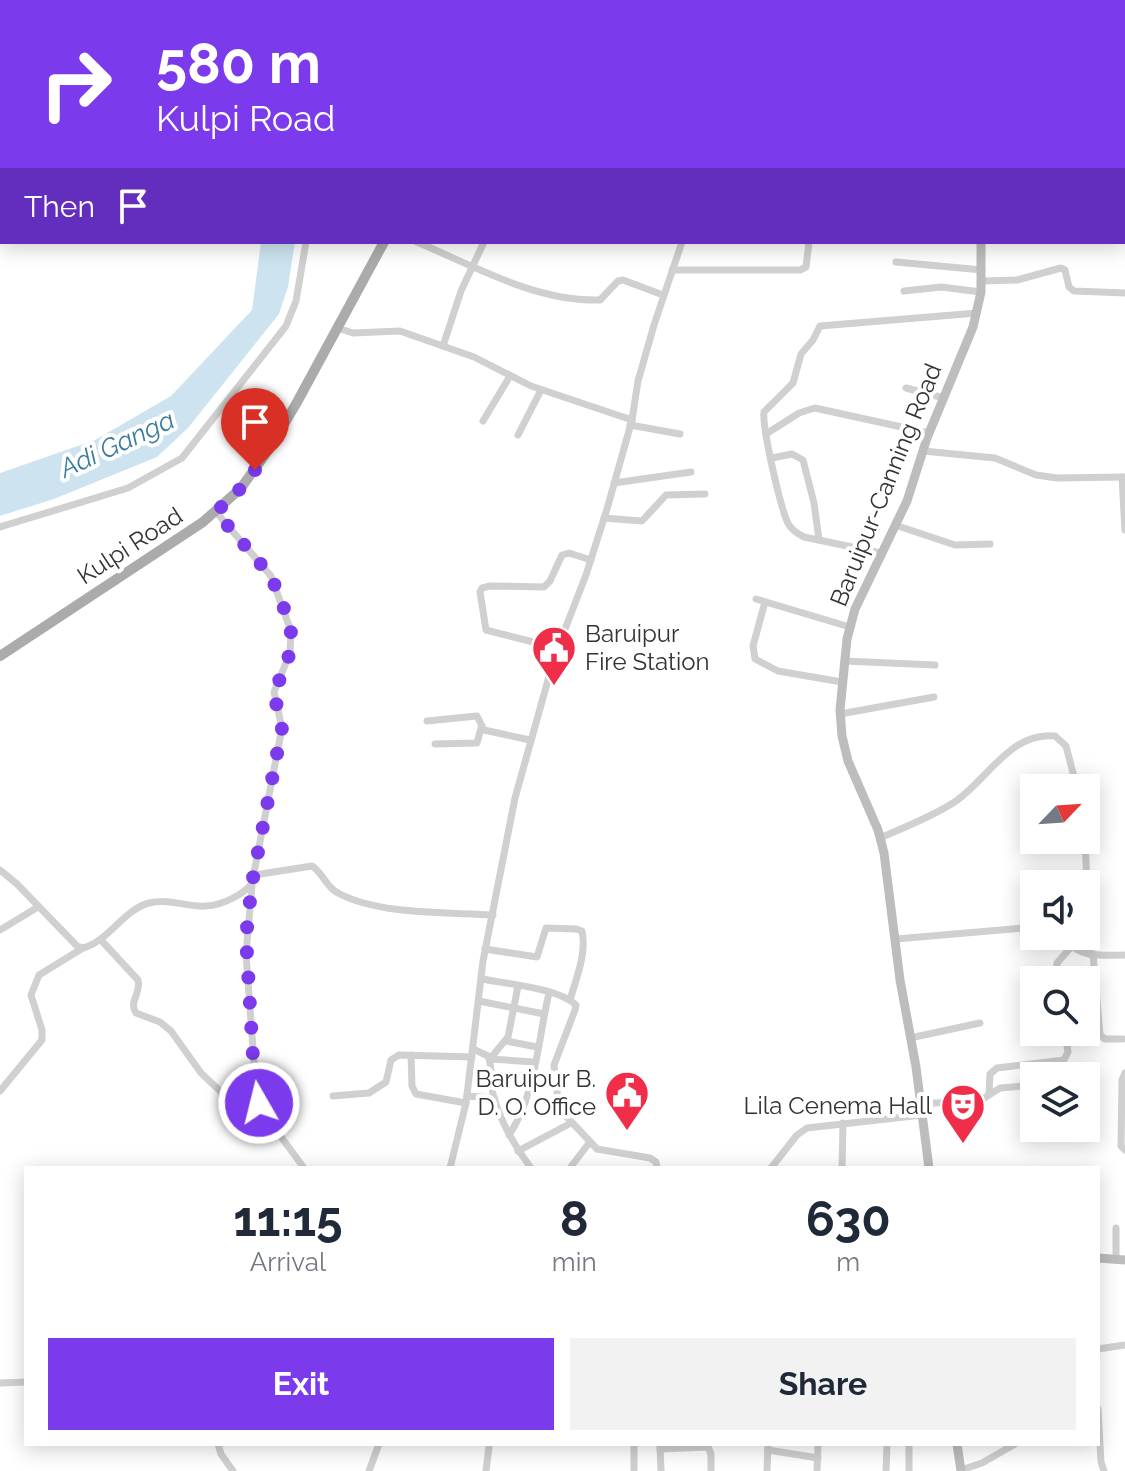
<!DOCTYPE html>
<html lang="en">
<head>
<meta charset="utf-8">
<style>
	body { margin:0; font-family:Raleway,sans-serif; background:#f2f2f3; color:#1f2937; height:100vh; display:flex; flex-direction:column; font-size:30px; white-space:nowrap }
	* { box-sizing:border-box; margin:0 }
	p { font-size:26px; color:#747a83 }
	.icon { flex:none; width:44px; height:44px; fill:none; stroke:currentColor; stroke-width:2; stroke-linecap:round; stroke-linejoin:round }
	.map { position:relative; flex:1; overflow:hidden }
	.drawer { position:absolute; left:24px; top:1166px; width:1076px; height:280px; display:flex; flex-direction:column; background:#fff; border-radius:0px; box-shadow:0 4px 20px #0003 }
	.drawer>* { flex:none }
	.top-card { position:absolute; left:0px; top:0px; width:1126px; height:244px; box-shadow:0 4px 20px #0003; background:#7c3aed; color:#fff; overflow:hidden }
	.needle { width:52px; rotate:65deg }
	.fabs { position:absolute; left:1020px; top:774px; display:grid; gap:16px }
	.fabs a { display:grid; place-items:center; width:80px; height:80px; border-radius:0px; background:#fff; box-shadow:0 4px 20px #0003; font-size:40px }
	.pin { position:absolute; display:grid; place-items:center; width:68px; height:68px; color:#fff; margin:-82px -34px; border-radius:50% 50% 50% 0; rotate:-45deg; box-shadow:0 0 8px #0007 }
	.pin .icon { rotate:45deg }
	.me { position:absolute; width:88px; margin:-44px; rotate:352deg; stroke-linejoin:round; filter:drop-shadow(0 0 6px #0008) }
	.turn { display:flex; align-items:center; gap:28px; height:168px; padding:0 24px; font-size:36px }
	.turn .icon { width:104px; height:104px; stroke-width:2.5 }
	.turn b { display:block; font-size:56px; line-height:68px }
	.then { display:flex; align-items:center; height:76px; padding:0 24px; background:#0003; gap:16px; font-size:30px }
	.eta { display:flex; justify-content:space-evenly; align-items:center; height:136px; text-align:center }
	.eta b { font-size:48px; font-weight:700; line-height:56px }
	.button { display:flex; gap:16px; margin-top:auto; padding:16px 24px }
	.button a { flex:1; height:92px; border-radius:0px; background:#7c3aed; color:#fff; font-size:32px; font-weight:700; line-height:92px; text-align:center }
	.button a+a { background:#f2f2f3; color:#1f2937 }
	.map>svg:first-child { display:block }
	.water { fill:#cde4f0 }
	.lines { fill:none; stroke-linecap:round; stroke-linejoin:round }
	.minor { stroke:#d0d0d0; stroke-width:7 }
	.secondary { stroke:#bdbdbd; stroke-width:9 }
	.primary { stroke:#ababab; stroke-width:10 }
	.route { stroke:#7c3aed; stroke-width:14; stroke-dasharray:0 25.2 }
	.labels { text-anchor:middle; stroke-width:8; stroke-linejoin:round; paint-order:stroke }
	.street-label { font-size:24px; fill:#333; stroke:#fff }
	.poi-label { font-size:24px; fill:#333; stroke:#fff; text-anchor:end }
	.water-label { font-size:26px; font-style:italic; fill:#3a7c9c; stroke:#fff }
</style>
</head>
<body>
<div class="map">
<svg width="1125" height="1471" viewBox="0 0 1125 1471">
	<rect width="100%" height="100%" fill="#fff"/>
	<!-- water -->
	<path class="water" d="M261,242H295L288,287L279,314L188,428L157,457L54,499L0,516V473L95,440L171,396L252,310Z"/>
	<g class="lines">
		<!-- minor -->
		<g class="minor">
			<path d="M495,0L500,2"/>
			<path d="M607,0L614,2"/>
			<path d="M744,0L758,2"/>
			<path d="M883,0L884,2"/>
			<path d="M1093,0L1094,2"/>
			<path d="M344,2L345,0"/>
			<path d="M672,2V0"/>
			<path d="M707,2V0"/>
			<path d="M777,2L778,0"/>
			<path d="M1124,129H1125"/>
			<path d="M417,242C474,266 536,302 600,300L618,281L623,280L663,295"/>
			<path d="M896,262L982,270"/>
			<path d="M672,270H800L806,267L809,242"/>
			<path d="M982,281L1017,280L1061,268L1065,270L1069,287L1074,291L1125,293"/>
			<path d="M904,291L941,287L981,292"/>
			<path d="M337,328L353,333L400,331L474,357L531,386L632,420"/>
			<path d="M443,346L461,291L484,242"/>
			<path d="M906,388L944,398"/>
			<path d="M483,421L510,376"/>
			<path d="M630,425L680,434"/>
			<path d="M766,434L799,413L815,408L929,433"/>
			<path d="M518,435L541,390"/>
			<path d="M923,451L995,458L1036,475L1057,478L1125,477"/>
			<path d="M772,458L792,454L803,460L814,503L819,540"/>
			<path d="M1122,477L1125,530"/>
			<path d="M614,483L691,472"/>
			<path d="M604,518L642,521L666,495L705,494"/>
			<path d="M895,525L955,545L990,544"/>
			<path d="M0,527L128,488L182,458L286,326L296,301L306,242"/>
			<path d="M881,553L804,537C798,534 793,531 789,525C781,512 762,427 764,412L793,383L801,354L813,340L820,326L977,313"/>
			<path d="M756,599L850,627"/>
			<path d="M765,602L753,646L755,659L778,671L842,682"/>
			<path d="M557,648L486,630L480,592L482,588L490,586L544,587L550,581L562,555L569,553L591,560"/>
			<path d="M844,661L935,665"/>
			<path d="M840,714L934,697"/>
			<path d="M427,721L477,716L484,730L530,740"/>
			<path d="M435,744L477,743L481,728"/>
			<path d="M880,838C905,827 931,817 953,803C986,782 1010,731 1055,736L1066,746L1077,788"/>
			<path d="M1085,840L1090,954"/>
			<path d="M0,870L17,884L77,946L83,948C109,941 123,910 149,903C180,896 197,917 233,898C241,894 247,890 252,883L282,728L274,692L290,653L291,631L271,576L216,512"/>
			<path d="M254,875L312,866C323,873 326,887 338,893C379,915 446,912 493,915"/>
			<path d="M252,885L246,954L256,1089L262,1111L304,1168"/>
			<path d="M0,930L38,907"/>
			<path d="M1071,936L1072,946C1086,958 1107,955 1125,955"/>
			<path d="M896,939L1034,927"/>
			<path d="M101,940L138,980C142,992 128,1002 136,1013L160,1022L171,1031L201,1073L238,1108L246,1112L264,1114"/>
			<path d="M485,949L537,957L546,928L576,929L582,931C587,953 576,979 570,1000"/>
			<path d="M1093,954L1100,1035L1105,1039H1123"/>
			<path d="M482,979C507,984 558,988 576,1005L575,1010L554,1065L557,1092L565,1115L597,1149L650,1158L656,1162L657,1168"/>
			<path d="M1057,980V963L1072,946"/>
			<path d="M479,1001L544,1014"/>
			<path d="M910,1038L980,1023"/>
			<path d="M506,1041L537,1047"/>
			<path d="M473,1049L488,1056C493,1068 490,1081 493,1094C500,1122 514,1145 531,1168"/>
			<path d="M411,1055L412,1086L416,1094L466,1103"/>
			<path d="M490,1059L508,1037L518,986"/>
			<path d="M490,1059L534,1062"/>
			<path d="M1125,1073L1122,1080L1121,1146L1125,1150"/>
			<path d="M0,1091L42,1040V1030L31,995L39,975L83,948"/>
			<path d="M989,1094L990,1074L997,1068L1064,1060L1068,1052L1065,1032"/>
			<path d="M333,1096L369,1093L386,1082L391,1060L399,1055L472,1057"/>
			<path d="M467,1096L494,1098"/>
			<path d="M920,1104L981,1100L1000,1088L1034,1085"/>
			<path d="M509,1135C536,1095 538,1039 549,993"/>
			<path d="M518,1151L571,1123"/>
			<path d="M450,1168L466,1103L483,961L515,798L555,655L586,575L607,509L632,420L638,381L654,325L682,242"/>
			<path d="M570,1168L589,1143"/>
			<path d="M771,1168L797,1135L807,1128L922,1115"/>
			<path d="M842,1168L843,1123"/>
			<path d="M1116,1228V1260"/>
			<path d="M1098,1349L1125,1345"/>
			<path d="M0,1383L26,1382"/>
			<path d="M1098,1409L1101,1462L1104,1471"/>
			<path d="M218,1444L221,1454L233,1471"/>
			<path d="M634,1444V1471"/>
			<path d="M660,1446L661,1471"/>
			<path d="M660,1449L708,1447L711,1454V1471"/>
			<path d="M768,1450L818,1458"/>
			<path d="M961,1470L982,1463L1015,1444"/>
			<path d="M369,1471L379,1444"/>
			<path d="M486,1471L489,1447"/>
			<path d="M767,1471L768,1444"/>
			<path d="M817,1471L818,1444"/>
			<path d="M886,1471L887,1444"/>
			<path d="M909,1471V1444"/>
		</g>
		<!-- secondary -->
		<g class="secondary">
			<path d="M977,0V2"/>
			<path d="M929,1168L916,1067L900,980L884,853L878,830L848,761L842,736L840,710L847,639L855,609L907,501L927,438L973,327L981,292V242"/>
			<path d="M1098,1258L1125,1260"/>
			<path d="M957,1444L961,1471"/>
		</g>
		<!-- primary -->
		<g class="primary">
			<path d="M479,2L480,0"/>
			<path d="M0,656L203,522L241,488L271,446L296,404L384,242"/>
		</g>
	</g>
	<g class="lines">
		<!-- route -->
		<path class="route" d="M255,470L241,488L216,512L271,576L289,621L292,639L290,653L274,694L282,728L252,883L246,937L253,1057L259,1103"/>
	</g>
	<!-- icons -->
	<defs>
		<g id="civic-pin" transform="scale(2.3)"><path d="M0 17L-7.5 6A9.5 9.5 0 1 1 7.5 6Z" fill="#f02e49" stroke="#fff"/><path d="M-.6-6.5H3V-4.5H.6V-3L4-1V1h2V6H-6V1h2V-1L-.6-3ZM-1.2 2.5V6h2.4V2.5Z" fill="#fff"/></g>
		<g id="theatre-pin" transform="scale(2.3)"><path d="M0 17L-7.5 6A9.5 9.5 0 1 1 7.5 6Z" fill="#f02e49" stroke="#fff"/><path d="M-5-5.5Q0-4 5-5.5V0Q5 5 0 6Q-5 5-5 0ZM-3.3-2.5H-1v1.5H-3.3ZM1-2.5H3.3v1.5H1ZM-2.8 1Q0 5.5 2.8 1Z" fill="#fff"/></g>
	</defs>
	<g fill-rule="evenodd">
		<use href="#civic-pin" x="554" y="648"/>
		<use href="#civic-pin" x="627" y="1093"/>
		<use href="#theatre-pin" x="963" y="1106"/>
	</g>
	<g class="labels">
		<!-- street labels -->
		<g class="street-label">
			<text transform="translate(886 485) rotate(-68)" y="8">Baruipur-Canning Road</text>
			<text transform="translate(130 546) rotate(-33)" y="8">Kulpi Road</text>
		</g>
		<!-- poi labels -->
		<g class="poi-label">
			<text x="585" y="642" text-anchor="start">Baruipur<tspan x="585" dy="28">Fire Station</tspan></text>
			<text x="596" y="1087">Baruipur B.<tspan x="596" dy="28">D. O. Office</tspan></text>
			<text x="932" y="1114">Lila Cenema Hall</text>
		</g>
		<!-- water labels -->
		<g class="water-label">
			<text transform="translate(117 444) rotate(-25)" y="9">Adi Ganga</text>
		</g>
	</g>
</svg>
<div class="fabs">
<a><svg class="needle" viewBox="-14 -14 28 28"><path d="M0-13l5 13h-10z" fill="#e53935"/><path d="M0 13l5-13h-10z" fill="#747a83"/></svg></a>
<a><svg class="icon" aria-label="sound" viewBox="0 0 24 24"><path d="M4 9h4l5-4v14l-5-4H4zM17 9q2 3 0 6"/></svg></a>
<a><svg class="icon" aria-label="search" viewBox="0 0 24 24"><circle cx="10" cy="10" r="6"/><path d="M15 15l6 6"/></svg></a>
<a><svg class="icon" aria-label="layers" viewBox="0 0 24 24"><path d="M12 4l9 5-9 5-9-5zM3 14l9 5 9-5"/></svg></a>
</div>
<div class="pin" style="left:255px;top:470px;background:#d93025"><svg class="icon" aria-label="arrive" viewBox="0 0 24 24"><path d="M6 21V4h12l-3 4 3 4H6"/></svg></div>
<svg class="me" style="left:259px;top:1103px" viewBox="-20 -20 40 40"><circle r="17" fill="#7c3aed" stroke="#fff" stroke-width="3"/><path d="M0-11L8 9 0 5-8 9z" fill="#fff"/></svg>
<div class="top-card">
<div class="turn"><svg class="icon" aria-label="right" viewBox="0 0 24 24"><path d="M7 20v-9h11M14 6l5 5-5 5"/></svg><div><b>580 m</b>Kulpi Road</div></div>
<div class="then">Then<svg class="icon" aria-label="arrive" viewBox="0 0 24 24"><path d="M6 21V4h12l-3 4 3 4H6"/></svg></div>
</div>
<section class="drawer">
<div class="eta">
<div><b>11:15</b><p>Arrival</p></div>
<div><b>8</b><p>min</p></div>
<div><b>630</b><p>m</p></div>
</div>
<div class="button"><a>Exit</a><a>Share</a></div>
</section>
</div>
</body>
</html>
